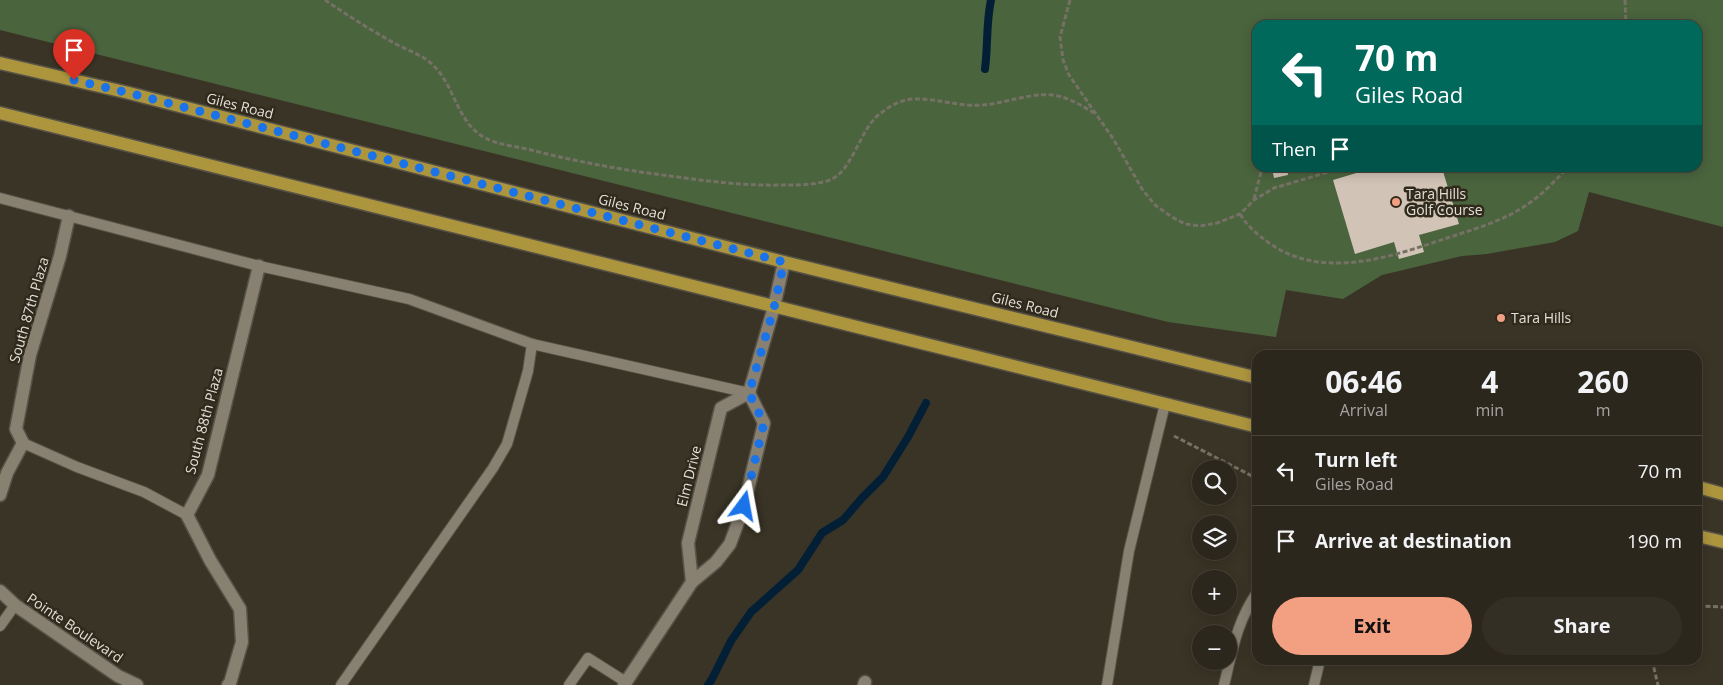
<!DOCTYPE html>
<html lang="en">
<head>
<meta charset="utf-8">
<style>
	body { margin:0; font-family:"Open Sans",sans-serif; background:#342f25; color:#f1f3f6; height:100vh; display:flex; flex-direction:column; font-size:19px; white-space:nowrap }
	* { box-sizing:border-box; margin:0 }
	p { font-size:16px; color:#a6a5a3 }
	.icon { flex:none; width:28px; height:28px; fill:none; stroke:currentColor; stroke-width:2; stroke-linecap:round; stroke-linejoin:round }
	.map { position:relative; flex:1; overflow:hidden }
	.panel { position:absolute; left:1252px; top:350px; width:450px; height:315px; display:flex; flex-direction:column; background:#2c271c; border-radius:15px; box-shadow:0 2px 12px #0003,0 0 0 1px #48443b }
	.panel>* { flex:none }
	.banner { position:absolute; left:1252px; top:20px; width:450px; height:152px; border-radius:15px; box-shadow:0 2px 12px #0003,0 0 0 1px #48443b; background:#00695c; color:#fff; overflow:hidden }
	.buttons { position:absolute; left:1192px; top:460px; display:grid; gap:10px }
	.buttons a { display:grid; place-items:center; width:45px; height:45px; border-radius:50%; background:#2c271c; box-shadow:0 2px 12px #0003,0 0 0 1px #48443b; font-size:25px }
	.pin { position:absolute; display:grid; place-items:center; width:42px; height:42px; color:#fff; margin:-51px -21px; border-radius:50% 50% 50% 0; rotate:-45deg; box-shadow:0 0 5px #0007 }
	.pin .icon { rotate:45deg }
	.me { position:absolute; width:55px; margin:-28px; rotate:13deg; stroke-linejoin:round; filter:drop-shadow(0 0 4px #0008) }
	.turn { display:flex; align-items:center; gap:18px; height:105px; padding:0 20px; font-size:22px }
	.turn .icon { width:65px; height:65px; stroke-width:2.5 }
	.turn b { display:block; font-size:35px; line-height:42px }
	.then { display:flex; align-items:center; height:48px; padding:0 20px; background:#0003; gap:10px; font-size:19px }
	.eta { display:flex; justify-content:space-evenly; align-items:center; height:85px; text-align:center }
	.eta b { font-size:30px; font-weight:700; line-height:35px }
	.button { display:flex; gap:10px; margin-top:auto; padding:10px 20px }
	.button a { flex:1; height:58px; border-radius:30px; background:#f39f82; color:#111; font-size:20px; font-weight:700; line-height:58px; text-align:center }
	.button a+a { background:#342f25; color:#f1f3f6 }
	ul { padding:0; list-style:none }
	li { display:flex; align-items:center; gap:15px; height:70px; padding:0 20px; border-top:1px solid #48443b }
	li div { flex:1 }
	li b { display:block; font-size:19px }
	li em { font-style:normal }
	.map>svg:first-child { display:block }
	.green { fill:#4a643e; fill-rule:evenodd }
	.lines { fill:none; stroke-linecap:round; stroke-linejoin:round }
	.stream { stroke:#021f36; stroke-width:8 }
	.building { fill:#d1c3b6 }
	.lane-casing { stroke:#575247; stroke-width:12 }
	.street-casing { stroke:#575247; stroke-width:15 }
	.primary-casing { stroke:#575247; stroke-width:15 }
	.path { stroke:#767165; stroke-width:3; stroke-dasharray:5 2.5; stroke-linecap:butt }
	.lane { stroke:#888172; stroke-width:10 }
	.street { stroke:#888172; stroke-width:12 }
	.primary { stroke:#ad953e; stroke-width:12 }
	.route { stroke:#1a73e8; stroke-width:9; stroke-dasharray:0 16.2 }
	.poi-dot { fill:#f39f82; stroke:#302a1d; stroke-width:2 }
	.labels { text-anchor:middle; stroke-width:5; stroke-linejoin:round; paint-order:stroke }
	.street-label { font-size:14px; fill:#e3dfd7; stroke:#302a1d }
	.poi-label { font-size:14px; fill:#e3dfd7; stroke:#302a1d; text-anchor:start }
</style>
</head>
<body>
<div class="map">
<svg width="1723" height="685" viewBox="0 0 1723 685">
	<rect width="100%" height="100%" fill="#3a3426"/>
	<!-- green -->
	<path class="green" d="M0,0H1723V227L1589,192L1578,231L1555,242L1487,254L1462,256L1382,275L1343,299L1286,290L1276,337L1168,322L0,30ZM1258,25H1698V168H1258Z"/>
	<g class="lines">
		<!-- stream -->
		<g class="stream">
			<path d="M985,69C988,46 986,23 991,0"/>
			<path d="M708,685L712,679L731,641L751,612L798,570L822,533L843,520L862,498L883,477L908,437L926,403"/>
		</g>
	</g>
	<!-- building -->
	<g class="building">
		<path d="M1272,168H1287L1288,175L1274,178Z"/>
		<path d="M1373,168H1442L1459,224L1419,235L1424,252L1399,259L1394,242L1355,254L1333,180Z"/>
	</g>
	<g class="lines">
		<!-- lane casing -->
		<g class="lane-casing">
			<g id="lane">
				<path d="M0,198L259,266L409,299L532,344L749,393"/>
				<path d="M23,443L77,467L144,492L187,515"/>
				<path d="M0,626L15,605"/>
				<path d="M341,685L493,468L507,444L528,371L532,344"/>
				<path d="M569,685L588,658L626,682"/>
				<path d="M1107,685L1129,551L1165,404"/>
				<path d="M1224,685C1233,649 1236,623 1258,591"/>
				<path d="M1314,685L1320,660"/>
			</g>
		</g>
		<!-- street casing -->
		<g class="street-casing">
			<g id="street">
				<path d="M0,495L7,473L23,443L16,429L30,355L60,256L69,216"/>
				<path d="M692,582L716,562L730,544L744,506L764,423L749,393"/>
				<path d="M0,591L15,605L118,676L137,685"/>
				<path d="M228,685L230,683L242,642L240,609L210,560L187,515L208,475L259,266"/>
				<path d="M624,685L692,582L688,543L721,408L749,393L774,307L784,262"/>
				<path d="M864,685L865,682"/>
			</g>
		</g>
		<!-- primary casing -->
		<g class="primary-casing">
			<g id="primary">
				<path d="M0,63L129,93L784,262L1258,378"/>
				<path d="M0,113L1258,427"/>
				<path d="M1698,487L1723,494"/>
				<path d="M1698,536L1723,542"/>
			</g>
		</g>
		<!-- path -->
		<g class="path">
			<path d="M325,0C347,15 372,31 396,44C409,51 423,55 434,66C457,89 457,128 492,141C505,146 521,147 535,151C582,163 629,171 678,177C713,182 748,186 783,185C798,185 813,185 827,181C853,174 859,128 881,113C890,106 900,100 913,99C936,98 959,107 983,105C1007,103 1028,93 1052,95C1069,97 1082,106 1096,114"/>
			<path d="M1070,0L1060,37L1063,60L1069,75L1114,140L1142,189L1155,205L1172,217L1185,224L1200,226L1217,223L1240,214L1254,200L1274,188L1342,168"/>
			<path d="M1625,0L1626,25"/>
			<path d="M1254,199L1262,168"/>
			<path d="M1240,214C1248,227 1257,234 1269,243C1322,280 1388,258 1444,239C1471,230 1501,222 1525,206C1541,196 1555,181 1567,168"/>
			<path d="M1174,436L1258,479"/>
			<path d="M1698,606L1723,607"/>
			<path d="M1652,660L1658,685"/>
		</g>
		<!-- lane -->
		<use href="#lane" class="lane"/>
		<!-- street -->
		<use href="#street" class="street"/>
		<!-- primary -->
		<use href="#primary" class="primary"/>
	</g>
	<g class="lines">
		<!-- route -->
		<path class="route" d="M74,80L129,93L784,262L774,308L749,393L764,423L744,506"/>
	</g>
	<!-- markers -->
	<g class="poi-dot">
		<circle cx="1396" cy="202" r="5"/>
		<circle cx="1501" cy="318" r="5"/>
	</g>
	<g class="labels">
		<!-- street labels -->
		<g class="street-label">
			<text transform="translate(240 106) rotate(14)" y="5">Giles Road</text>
			<text transform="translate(632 207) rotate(14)" y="5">Giles Road</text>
			<text transform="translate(1025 305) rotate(14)" y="5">Giles Road</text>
			<text transform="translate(29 310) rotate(-74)" y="5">South 87th Plaza</text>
			<text transform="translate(204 421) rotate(-75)" y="5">South 88th Plaza</text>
			<text transform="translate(689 476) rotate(-76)" y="5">Elm Drive</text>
			<text transform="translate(75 628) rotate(34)" y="5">Pointe Boulevard</text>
		</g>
		<!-- poi labels -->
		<g class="poi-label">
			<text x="1406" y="199">Tara Hills<tspan x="1406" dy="16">Golf Course</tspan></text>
			<text x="1511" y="323">Tara Hills</text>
		</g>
	</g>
</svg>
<div class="buttons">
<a><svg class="icon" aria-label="search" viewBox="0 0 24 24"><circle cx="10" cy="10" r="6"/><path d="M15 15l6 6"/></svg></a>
<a><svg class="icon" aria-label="layers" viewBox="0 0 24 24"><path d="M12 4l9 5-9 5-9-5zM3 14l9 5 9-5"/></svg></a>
<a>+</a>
<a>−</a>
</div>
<div class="pin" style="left:74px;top:80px;background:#d93025"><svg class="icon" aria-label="arrive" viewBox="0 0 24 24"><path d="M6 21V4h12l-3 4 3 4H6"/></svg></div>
<svg class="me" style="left:744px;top:506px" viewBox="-20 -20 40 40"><path d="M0-17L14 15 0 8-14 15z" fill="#1a73e8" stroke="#fff" stroke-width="4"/></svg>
<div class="banner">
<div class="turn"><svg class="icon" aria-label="left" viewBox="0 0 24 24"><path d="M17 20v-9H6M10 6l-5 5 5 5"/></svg><div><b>70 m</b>Giles Road</div></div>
<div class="then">Then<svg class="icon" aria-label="arrive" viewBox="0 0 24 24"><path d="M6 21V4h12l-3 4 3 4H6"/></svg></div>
</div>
<section class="panel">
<div class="eta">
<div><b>06:46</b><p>Arrival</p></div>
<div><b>4</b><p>min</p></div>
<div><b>260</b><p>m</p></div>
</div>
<ul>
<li><svg class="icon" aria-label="left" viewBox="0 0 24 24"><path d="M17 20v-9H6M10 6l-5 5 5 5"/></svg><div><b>Turn left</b><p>Giles Road</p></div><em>70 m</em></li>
<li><svg class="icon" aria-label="arrive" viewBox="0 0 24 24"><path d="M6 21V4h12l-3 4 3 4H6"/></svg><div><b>Arrive at destination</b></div><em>190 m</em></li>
</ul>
<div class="button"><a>Exit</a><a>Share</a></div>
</section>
</div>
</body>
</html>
